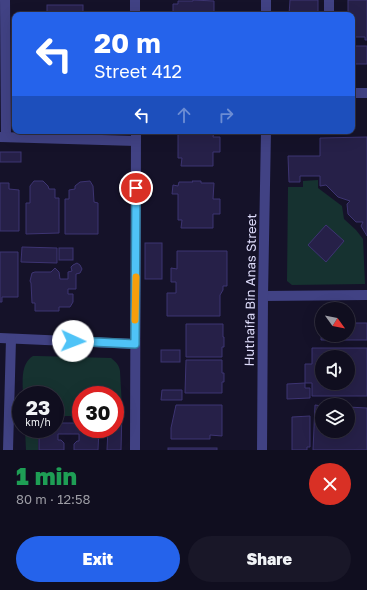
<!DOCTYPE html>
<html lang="en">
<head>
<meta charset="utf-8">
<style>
	body { margin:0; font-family:"Golos Text",sans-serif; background:#191728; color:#f1f3f6; height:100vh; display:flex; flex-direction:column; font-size:15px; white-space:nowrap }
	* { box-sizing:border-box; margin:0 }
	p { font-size:13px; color:#9c9ca4 }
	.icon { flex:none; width:22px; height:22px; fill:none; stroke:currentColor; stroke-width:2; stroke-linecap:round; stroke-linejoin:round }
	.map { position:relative; height:450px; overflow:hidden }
	.details { display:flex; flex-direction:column; background:#100e1f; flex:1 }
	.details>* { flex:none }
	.hud { position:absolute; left:12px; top:12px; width:343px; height:122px; border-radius:8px; box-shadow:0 4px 16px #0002,0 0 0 1px #302e3d; background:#2563eb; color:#fff; overflow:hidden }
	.needle { width:26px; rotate:123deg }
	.controls { position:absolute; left:315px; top:302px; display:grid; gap:8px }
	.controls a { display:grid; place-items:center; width:40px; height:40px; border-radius:50%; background:#100e1f; box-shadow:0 4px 16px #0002,0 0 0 1px #302e3d; font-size:20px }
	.speed { position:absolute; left:12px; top:386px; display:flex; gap:8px; font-size:20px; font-weight:700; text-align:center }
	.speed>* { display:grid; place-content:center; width:52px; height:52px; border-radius:50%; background:#100e1f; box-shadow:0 4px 16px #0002,0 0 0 1px #302e3d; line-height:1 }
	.speed small { font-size:10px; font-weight:400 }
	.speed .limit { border:6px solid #d22; background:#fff; color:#111 }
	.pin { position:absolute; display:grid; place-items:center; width:34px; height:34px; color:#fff; margin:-17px; border:2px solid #fff; border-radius:50%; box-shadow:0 1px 4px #0007 }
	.me { position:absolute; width:44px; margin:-22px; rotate:92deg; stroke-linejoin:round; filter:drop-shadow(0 0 3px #0008) }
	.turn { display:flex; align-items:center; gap:14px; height:84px; padding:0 16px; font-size:18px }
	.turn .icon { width:52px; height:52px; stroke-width:2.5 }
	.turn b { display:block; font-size:28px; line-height:34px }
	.lanes { display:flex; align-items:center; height:38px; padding:0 16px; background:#0003; justify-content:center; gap:20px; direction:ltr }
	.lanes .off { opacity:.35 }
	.round { display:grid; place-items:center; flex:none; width:42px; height:42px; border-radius:21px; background:#191728 }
	.overview { display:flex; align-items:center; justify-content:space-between; height:68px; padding:0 16px }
	h1 { font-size:24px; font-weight:800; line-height:30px; color:#1e9e55 }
	.primary-button { display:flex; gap:8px; margin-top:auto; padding:8px 16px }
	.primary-button a { flex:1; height:46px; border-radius:24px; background:#2563eb; color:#fff; font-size:16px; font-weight:800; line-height:46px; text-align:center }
	.primary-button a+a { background:#191728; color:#f1f3f6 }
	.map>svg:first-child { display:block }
	.green { fill:#163230 }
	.building { fill:#262048; stroke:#3d3472; fill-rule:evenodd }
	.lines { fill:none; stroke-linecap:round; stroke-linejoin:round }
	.minor { stroke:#414284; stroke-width:10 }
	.route-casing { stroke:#337fa1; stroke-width:10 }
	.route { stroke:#4fc3f7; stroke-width:7 }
	.slow { stroke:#f59e0b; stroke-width:7 }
	.labels { text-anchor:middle; stroke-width:3; stroke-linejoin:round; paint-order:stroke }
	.street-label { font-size:13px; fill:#dfddfc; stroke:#151229 }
</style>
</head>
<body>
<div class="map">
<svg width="367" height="450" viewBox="0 0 367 450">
	<rect width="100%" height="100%" fill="#151229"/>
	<!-- green -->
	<g class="green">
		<path d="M318,180V188L342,206L344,219L356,230L363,239L365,284L292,285L287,281L288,187H303V181Z"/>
		<path d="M33,356H38L111,358C116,362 119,365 120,371L122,407H115V395H81V416H55V395H23C23,382 20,364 33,356Z"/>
		<path d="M25,429H38V450H26Z"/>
	</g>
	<!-- building -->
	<g class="building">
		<path d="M193,0L214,1V15H178V12H173V4H178V1H193Z"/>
		<path d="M290,0H318V15H289Z"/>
		<path d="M348,0H367V40H365V37H352V15H348Z"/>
		<rect x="47" y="5" width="36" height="10"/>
		<rect x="352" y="46" width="15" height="18"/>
		<path d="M172,131H214L213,137H220V152H213V166H181L182,158H178V132H172Z"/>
		<path d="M367,137V236L361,226L363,222H356L348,214L347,204L350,201L338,197L326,185L320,186V176H300V182H289L288,156H320V138Z"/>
		<rect x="0" y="152" width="21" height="10"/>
		<path d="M34,181H43L48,186L49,189H55V198H59V233L26,234V203H30V186Z"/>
		<path d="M90,181L93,186L94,202L98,203V234H65V199H69V190L75,189V186L80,182Z"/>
		<path d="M192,181H201V183H214L213,199H220V214H213V228H181L182,220H178V194H172L173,185L178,186L179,182H193Z"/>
		<path d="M0,183H9V189L19,190V231H0Z"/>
		<path d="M326,225L344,241L326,262L308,245Z"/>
		<rect x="145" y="243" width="17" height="36"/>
		<path d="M22,247L57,248V263L21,262Z"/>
		<rect x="59" y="248" width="14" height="12"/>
		<path d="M177,251H227V286H223V290L220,295V316H167V293H176V282H171V268L177,269Z"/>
		<path d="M0,252H18V297H2V302H0Z"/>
		<path d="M77,263L80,265L82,269L80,273L76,274V289H68V294H73V302L70,307H59V311H35V303H32L31,283L30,281L32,273L35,272H51L55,268L59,272L60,279H68V272L72,271L71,267L73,265Z"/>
		<path d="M322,323V335H348V323H367V340H321Z"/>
		<path d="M186,324H223V337H224V347H222V357H186Z"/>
		<path d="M312,348H367V396H312V383H305V364H312ZM322,357H348V383H322Z"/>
		<rect x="161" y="350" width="19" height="12"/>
		<path d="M186,360H222V373H224V382H222V393H185Z"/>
		<path d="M305,383V388H310V398L287,399V384Z"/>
		<path d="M162,390H182V400H161Z"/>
		<path d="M176,405H222V436L210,435V439H171V428Z"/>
		<path d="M315,405L322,406V431H348V407L367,408V450H313Z"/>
		<path d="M115,410H122L121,450H107L108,429H115Z"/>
		<path d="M310,416V447H307V450H292V417Z"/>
		<path d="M55,423H81V429H99L98,450H74V444L77,441H79V434H58V440H61L64,443V450H39V429H55Z"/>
		<rect x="168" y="448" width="49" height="2"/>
	</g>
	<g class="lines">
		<!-- minor -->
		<g class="minor">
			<path d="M5,0L6,137"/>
			<path d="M135,0V15"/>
			<path d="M266,0V15"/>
			<path d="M329,0V15"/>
			<path d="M352,93H367"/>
			<path d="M0,137L136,141"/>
			<path d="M263,296L367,295"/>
			<path d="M0,338L135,344"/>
			<path d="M8,450L11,339"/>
			<path d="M135,450L136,131"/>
			<path d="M262,450L263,296L266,131"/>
		</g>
	</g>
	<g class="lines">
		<!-- route casing -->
		<g class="route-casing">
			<path id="route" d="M73,341L135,344L136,188"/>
		</g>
		<!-- route -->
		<use href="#route" class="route"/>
		<!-- slow -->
		<path class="slow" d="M135,320L136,277"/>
	</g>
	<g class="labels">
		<!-- street labels -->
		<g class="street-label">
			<text transform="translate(250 290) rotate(-89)" y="5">Huthaifa Bin Anas Street</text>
		</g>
	</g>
</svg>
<div class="controls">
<a><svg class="needle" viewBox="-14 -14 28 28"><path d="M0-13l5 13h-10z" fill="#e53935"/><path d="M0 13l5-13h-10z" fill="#9c9ca4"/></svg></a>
<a><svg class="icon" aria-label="sound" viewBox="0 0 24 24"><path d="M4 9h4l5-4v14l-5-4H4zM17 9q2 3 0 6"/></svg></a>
<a><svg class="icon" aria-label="layers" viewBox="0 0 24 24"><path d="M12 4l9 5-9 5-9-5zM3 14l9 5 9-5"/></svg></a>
</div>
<div class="speed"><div>23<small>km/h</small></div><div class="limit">30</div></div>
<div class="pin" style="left:136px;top:188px;background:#d93025"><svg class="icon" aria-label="arrive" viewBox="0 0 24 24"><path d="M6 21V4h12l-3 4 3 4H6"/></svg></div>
<svg class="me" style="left:73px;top:341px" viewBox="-20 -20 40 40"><circle r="19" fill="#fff"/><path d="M0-13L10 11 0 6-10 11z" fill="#4fc3f7"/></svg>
<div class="hud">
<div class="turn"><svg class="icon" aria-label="left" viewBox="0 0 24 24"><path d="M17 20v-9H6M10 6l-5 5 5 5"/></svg><div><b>20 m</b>Street 412</div></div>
<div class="lanes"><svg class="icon" aria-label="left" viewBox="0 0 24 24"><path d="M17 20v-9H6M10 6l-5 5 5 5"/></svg><svg class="icon off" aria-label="ahead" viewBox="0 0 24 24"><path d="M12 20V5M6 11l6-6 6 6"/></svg><svg class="icon off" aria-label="right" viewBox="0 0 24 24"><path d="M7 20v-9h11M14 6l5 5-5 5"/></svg></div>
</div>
</div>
<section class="details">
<div class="overview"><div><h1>1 min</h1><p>80 m · 12:58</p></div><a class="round" style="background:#d93025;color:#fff"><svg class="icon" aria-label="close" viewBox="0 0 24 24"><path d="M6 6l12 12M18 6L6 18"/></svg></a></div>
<div class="primary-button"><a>Exit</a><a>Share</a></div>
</section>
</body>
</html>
